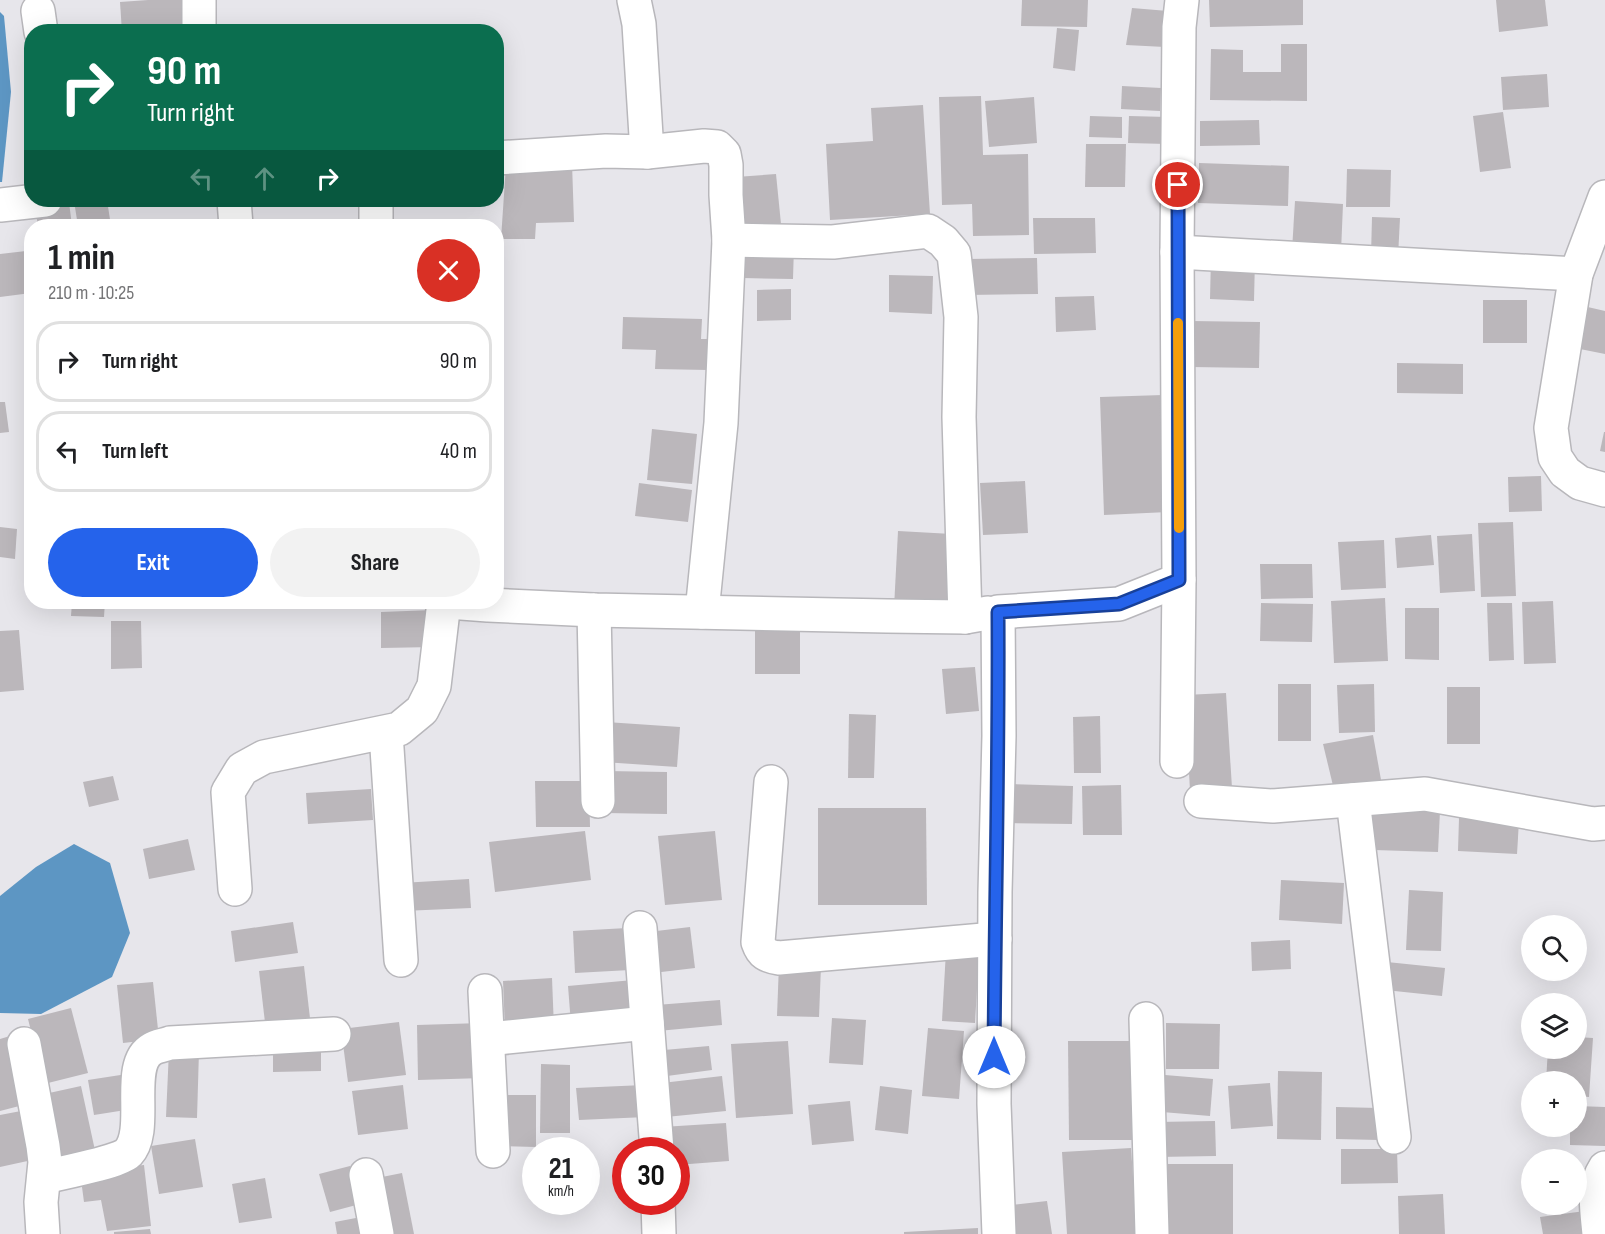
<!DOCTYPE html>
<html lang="en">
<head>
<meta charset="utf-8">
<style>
	body { margin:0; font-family:"Sofia Sans Condensed",sans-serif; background:#f2f2f2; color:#202124; height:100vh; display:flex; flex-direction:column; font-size:22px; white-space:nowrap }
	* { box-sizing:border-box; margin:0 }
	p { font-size:20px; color:#757577 }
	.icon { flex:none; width:33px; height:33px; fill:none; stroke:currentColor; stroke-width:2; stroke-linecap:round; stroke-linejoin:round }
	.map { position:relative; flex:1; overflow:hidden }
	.sheet { position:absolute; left:24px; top:219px; width:480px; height:390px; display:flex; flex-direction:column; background:#fff; border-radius:24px; box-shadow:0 6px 24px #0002 }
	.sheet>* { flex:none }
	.top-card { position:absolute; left:24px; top:24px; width:480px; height:183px; border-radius:24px; box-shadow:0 6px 24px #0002; background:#0b6e4f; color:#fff; overflow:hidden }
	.fabs { position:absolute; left:1521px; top:915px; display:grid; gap:12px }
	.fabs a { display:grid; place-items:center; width:66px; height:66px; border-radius:50%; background:#fff; box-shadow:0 6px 24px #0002; font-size:30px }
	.speed { position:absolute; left:522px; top:1137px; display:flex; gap:12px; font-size:30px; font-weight:700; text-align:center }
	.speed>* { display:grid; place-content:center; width:78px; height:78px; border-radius:50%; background:#fff; box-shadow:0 6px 24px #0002; line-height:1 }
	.speed small { font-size:15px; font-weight:400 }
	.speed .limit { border:9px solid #d22; background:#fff; color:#111 }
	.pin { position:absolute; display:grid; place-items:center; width:51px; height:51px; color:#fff; margin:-26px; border:3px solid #fff; border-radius:50%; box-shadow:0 2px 6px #0007 }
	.me { position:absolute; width:66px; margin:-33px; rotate:0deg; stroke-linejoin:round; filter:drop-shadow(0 0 4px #0008) }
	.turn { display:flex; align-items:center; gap:21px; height:126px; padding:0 24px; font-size:27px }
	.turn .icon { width:78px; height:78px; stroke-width:2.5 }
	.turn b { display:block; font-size:42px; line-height:51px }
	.lanes { display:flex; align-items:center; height:57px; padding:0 24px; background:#0003; justify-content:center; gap:30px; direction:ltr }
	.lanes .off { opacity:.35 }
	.round { display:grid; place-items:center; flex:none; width:63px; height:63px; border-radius:32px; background:#f2f2f2 }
	.head { display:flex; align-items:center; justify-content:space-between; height:102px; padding:0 24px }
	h1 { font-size:36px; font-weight:700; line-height:45px }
	.primary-button { display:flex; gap:12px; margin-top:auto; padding:12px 24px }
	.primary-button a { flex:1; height:69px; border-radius:36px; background:#2563eb; color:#fff; font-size:24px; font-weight:700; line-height:69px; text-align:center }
	.primary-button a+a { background:#f2f2f2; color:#202124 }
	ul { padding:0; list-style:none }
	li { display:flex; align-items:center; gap:18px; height:81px; margin:0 12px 9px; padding:0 12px; border:3px solid #e0e0e0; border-radius:24px }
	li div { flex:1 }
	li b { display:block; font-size:22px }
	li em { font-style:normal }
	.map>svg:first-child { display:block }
	.water { fill:#5d96c3 }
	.building { fill:#bbb7bb }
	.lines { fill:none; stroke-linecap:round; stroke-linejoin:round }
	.minor-casing { stroke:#b8b7bb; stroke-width:36 }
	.minor { stroke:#fff; stroke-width:33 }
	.route-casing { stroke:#184099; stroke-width:15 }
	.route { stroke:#2563eb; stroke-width:10 }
	.slow { stroke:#f59e0b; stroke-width:10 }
</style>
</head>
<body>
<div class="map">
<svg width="1605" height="1234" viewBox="0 0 1605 1234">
	<rect width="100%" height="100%" fill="#e7e6eb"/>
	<!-- water -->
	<g class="water">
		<path d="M0,12L4,16L11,92L2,182H0Z"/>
		<path d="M74,844L110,863L130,933L112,977L41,1014L0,1013V896L36,867Z"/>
	</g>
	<!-- building -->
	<g class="building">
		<path d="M148,0H190L192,28L122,32L120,2Z"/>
		<path d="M1022,0H1088L1087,27L1021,26Z"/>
		<path d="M1209,0H1303V25L1210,27Z"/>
		<path d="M1496,0H1545L1548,26L1499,32Z"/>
		<path d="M1132,8L1168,11L1165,47L1126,45Z"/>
		<path d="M1057,28L1079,30L1075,71L1053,68Z"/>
		<path d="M1281,44H1307V101L1210,100L1211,49L1243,50V72H1281Z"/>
		<path d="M1547,74L1549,107L1503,110L1501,77Z"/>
		<path d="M1122,86L1161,88L1160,111L1121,109Z"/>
		<path d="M981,96L983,155L1028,154L1029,235L973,236L972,204L942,205L939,97Z"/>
		<path d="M1034,97L1037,143L989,147L985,101Z"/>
		<path d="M923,105L930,214L830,220L826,144L873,141L871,108Z"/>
		<path d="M1503,112L1511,168L1480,172L1473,116Z"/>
		<path d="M1090,116L1122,117V138L1089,137Z"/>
		<path d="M1129,116L1168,117L1167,144L1128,143Z"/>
		<path d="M1259,120L1260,145L1200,146V121Z"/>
		<path d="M1086,144H1126L1125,187H1085Z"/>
		<path d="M572,163L574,222L536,223L535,239H501L506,165Z"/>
		<path d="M1199,163L1289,166L1288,206L1198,203Z"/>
		<path d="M1347,169L1391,170L1390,207H1346Z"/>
		<path d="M776,174L781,224L740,227L736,177Z"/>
		<path d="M90,200H107L111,226H78L74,201Z"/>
		<path d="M1295,201L1343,204L1341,252L1292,250Z"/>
		<path d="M69,202L72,226H38L35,207Z"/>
		<path d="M1372,217L1400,218L1398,257L1371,256Z"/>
		<path d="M1033,218H1095L1096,253L1034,254Z"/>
		<path d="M172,219V226H115V220Z"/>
		<path d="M794,246L793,279L743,278V247Z"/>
		<path d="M26,251L31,293L0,297V254Z"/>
		<path d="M1211,257L1255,258L1254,301L1210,299Z"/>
		<path d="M1037,258L1038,294L967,295V259Z"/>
		<path d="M889,275L933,276L932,314L889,312Z"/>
		<path d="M791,289V320L757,321V290Z"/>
		<path d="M1094,296L1096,330L1056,332L1055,297Z"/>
		<rect x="1483" y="300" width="44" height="43"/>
		<path d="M1579,305L1605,311V354L1570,347Z"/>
		<path d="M623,317L702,319L701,339H709L708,370L655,369L656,350L622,349Z"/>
		<path d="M1191,321L1260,322L1259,368L1191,367Z"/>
		<path d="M1397,363L1463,364V394L1397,393Z"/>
		<path d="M1163,395L1168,512L1104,515L1100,397Z"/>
		<path d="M0,402H5L9,432L0,433Z"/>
		<path d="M652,429L697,434L692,484L647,480Z"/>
		<path d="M1604,432H1605V452L1600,451Z"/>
		<path d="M1541,476L1542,511L1509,512L1508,477Z"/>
		<path d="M1025,481L1028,533L983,535L980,483Z"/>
		<path d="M639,483L692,490L688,522L635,516Z"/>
		<path d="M1513,522L1516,596L1481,597L1478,523Z"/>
		<path d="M0,527L17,529L15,559L0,557Z"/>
		<path d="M898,531L952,534L948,612L894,608Z"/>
		<path d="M1472,534L1475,591L1440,593L1437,536Z"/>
		<path d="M1431,535L1434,565L1397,568L1395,538Z"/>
		<path d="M1384,540L1386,588L1341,590L1338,542Z"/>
		<path d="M1260,564H1312L1313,598L1261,599Z"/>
		<path d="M1385,598L1388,661L1334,663L1331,601Z"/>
		<path d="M1553,601L1556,663L1524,664L1522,602Z"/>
		<path d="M72,602H105L104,617L71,616Z"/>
		<path d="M1261,603L1313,604L1312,642L1260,641Z"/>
		<path d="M1487,603H1512L1514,660L1489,661Z"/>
		<path d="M1405,608H1439V660L1405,659Z"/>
		<path d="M433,610L434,647L381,648V612Z"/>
		<rect x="755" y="618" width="45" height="56"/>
		<path d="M111,621H141L142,668L111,669Z"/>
		<path d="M19,630L24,690L0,692V631Z"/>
		<path d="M975,667L979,711L946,714L942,669Z"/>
		<rect x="1278" y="684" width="33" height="57"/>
		<path d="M1374,684L1375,732L1339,733L1337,685Z"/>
		<rect x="1447" y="687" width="33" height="57"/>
		<path d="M1226,693L1232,788L1190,791L1185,695Z"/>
		<path d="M849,714L876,715L874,778H848Z"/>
		<path d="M1100,716L1101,773H1074L1073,717Z"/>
		<path d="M606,722L680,727L677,767L603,762Z"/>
		<path d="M1373,735L1383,791L1336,798L1323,744Z"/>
		<path d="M605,771L667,772V814L605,813Z"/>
		<path d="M113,776L119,800L89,807L83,782Z"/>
		<path d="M535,781H589L590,827H536Z"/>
		<path d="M1008,784L1073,786L1072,824L1007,823Z"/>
		<path d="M1121,785L1122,835H1083L1082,786Z"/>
		<path d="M371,789L373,820L308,824L306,793Z"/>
		<path d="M818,808H926L927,905H818Z"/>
		<path d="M1372,809L1440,811L1438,852L1374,850Z"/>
		<path d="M1459,818L1519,821L1517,854L1458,851Z"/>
		<path d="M585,831L591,880L495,892L489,842Z"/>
		<path d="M715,831L722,900L665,905L658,836Z"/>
		<path d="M188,839L195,870L149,879L143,849Z"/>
		<path d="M469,879L471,908L403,911L401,883Z"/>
		<path d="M1281,880L1344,883L1342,924L1279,920Z"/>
		<path d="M1409,890L1443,892L1441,951L1406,950Z"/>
		<path d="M293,922L298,953L235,962L231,931Z"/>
		<path d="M690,927L695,968L653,973L648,932Z"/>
		<path d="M627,928L630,970L575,973L573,931Z"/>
		<path d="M1290,940L1291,969L1252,971L1251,942Z"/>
		<path d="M946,951L979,954L975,1023L942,1021Z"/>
		<path d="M1387,962L1445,968L1442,996L1385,990Z"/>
		<path d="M779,964L821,966L819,1017L777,1016Z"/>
		<path d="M304,966L311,1027L266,1031L259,971Z"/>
		<path d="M552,978L554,1028L505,1030L503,981Z"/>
		<path d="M633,980L636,1018L571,1024L568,986Z"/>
		<path d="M153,982L159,1039L123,1043L117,985Z"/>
		<path d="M720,1000L722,1025L658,1031L656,1005Z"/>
		<path d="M71,1008L88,1073L44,1084L28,1019Z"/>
		<path d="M832,1018L866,1020L863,1065L829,1063Z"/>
		<path d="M399,1022L406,1075L348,1082L341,1029Z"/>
		<path d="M482,1023L483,1078L418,1080L417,1025Z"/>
		<path d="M1166,1023L1220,1024L1219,1069H1166Z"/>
		<path d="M928,1028L964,1031L959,1099L922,1096Z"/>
		<path d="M10,1036L27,1104L0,1111V1039Z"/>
		<path d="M1576,1037L1593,1038L1589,1097L1576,1096V1082H1546L1548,1048H1576Z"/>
		<path d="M321,1039V1071L273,1072V1040Z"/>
		<path d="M788,1041L793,1114L736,1118L731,1044Z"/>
		<path d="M1068,1041H1139V1140H1069Z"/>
		<path d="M709,1046L712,1070L667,1076L664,1050Z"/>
		<path d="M169,1050L199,1051L197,1118L166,1117Z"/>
		<path d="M541,1064L570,1065V1133H540Z"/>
		<path d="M1278,1071L1322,1072L1321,1140L1277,1139Z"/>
		<path d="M127,1074L132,1109L94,1115L88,1080Z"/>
		<path d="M1165,1075L1213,1079L1210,1116L1162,1112Z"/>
		<path d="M722,1076L726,1111L666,1117L662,1083Z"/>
		<path d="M1270,1083L1273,1126L1231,1129L1228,1086Z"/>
		<path d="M403,1085L408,1129L358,1135L352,1091Z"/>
		<path d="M644,1085L646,1117L579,1120L576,1088Z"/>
		<path d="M81,1086L96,1155L56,1164L40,1095Z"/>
		<path d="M880,1086L912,1090L908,1134L875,1130Z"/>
		<path d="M498,1095H536V1147L499,1146Z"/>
		<path d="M850,1101L854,1141L812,1145L808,1105Z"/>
		<path d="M1576,1106L1605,1107V1146L1570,1145V1126H1576Z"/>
		<path d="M1336,1107L1379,1108V1140L1336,1139Z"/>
		<path d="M21,1111L32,1160L0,1167V1115Z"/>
		<path d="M1215,1121L1216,1156L1157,1157L1156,1122Z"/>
		<path d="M726,1123L729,1161L676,1165V1150H664L662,1127Z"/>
		<path d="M195,1139L203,1187L159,1194L151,1146Z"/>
		<path d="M1131,1148L1137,1234H1067L1062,1152Z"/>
		<path d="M1341,1149H1397L1398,1183L1341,1184Z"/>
		<rect x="1159" y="1164" width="74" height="70"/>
		<path d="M144,1165L151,1226L107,1231L101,1200L84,1202L80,1172Z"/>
		<path d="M350,1166L360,1204L330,1212L319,1174Z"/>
		<path d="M402,1173L414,1234H388L377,1178Z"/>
		<path d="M265,1178L272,1218L239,1223L232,1184Z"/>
		<path d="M1443,1194L1445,1234H1399L1398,1196Z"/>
		<path d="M1047,1201L1052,1234H1015L1011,1205Z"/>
		<path d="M1585,1211L1587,1234H1543L1540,1217Z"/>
		<path d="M361,1217L364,1234H337L335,1222Z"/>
		<path d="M978,1228V1234H904V1232Z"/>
		<path d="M150,1229L151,1234H114V1232Z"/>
	</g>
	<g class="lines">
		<!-- minor casing -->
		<g class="minor-casing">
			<g id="minor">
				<path d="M199,0V32"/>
				<path d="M634,0L639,24L647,152"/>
				<path d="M38,11L41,32"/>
				<path d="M496,158L606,151L647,152L704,146L717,147L724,154L726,165V195L729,240L721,423L702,612"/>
				<path d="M1605,197L1576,274L1551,428L1555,457L1565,472L1580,483L1605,490"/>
				<path d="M234,200L236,226"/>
				<path d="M376,200V226"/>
				<path d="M0,205L45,200"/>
				<path d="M729,240L833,242L928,231L943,241L954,254L961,317L959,417L965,617"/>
				<path d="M1177,252L1576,274"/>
				<path d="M448,602L488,605L594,610L887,616L965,617L988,613"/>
				<path d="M594,610L598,801"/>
				<path d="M386,733L401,960"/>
				<path d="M1177,761L1179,580"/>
				<path d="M771,782L758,942C762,954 767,956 779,958L995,939"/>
				<path d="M1353,800L1394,1137"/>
				<path d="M1201,801L1273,806L1425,794L1593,824L1605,823"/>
				<path d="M235,889L228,792L242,769L264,757L399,729L422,710L434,686L444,602"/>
				<path d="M640,928L657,1150"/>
				<path d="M485,991L493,1151"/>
				<path d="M1146,1019L1152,1234"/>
				<path d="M488,1039L647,1023"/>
				<path d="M24,1044L43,1146L45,1162L41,1202L43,1234"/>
				<path d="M366,1175L377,1234"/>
				<path d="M44,1177C58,1174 121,1161 128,1153C150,1130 124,1065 152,1049C157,1046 165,1045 170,1043L334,1034"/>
				<path d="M658,1202L659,1234"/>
				<path d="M999,1234L994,1104L995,892L999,736L998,612L1119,604L1179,580L1177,252L1179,27L1182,0"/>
				<path d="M1599,1234C1597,1211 1592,1188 1605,1168"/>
			</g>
		</g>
		<!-- minor -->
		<use href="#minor" class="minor"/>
	</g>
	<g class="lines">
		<!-- route casing -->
		<g class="route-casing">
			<path id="route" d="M994,1057C995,908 999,760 998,612L1119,604L1179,580L1178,185"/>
		</g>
		<!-- route -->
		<use href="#route" class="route"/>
		<!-- slow -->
		<path class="slow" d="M1178,323L1179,528"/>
	</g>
</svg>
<div class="fabs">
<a><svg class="icon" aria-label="search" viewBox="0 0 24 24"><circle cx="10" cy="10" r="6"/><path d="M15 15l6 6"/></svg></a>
<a><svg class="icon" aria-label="layers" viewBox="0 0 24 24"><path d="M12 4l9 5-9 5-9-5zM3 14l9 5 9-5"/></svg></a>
<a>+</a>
<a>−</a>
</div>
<div class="speed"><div>21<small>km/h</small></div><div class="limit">30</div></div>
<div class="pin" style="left:1178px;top:185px;background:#d93025"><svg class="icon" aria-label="arrive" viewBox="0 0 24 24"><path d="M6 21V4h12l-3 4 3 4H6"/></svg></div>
<svg class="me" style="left:994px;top:1057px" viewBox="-20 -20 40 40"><circle r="19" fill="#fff"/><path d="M0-13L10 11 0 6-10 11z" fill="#2563eb"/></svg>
<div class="top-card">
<div class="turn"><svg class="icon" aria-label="right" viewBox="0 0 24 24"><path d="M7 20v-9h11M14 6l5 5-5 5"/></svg><div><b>90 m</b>Turn right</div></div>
<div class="lanes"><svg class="icon off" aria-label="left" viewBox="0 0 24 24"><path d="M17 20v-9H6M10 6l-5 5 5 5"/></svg><svg class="icon off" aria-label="ahead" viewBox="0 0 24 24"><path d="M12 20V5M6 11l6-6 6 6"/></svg><svg class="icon" aria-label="right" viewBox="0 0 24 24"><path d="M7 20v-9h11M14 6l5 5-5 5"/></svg></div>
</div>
<section class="sheet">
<div class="head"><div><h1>1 min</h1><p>210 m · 10:25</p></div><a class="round" style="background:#d93025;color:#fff"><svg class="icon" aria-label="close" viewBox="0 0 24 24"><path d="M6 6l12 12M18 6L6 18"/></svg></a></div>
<ul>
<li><svg class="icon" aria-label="right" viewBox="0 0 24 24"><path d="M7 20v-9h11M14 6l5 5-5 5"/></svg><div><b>Turn right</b></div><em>90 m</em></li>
<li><svg class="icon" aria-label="left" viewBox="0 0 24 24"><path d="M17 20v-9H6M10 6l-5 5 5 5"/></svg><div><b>Turn left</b></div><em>40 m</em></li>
</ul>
<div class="primary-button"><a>Exit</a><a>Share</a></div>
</section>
</div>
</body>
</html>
